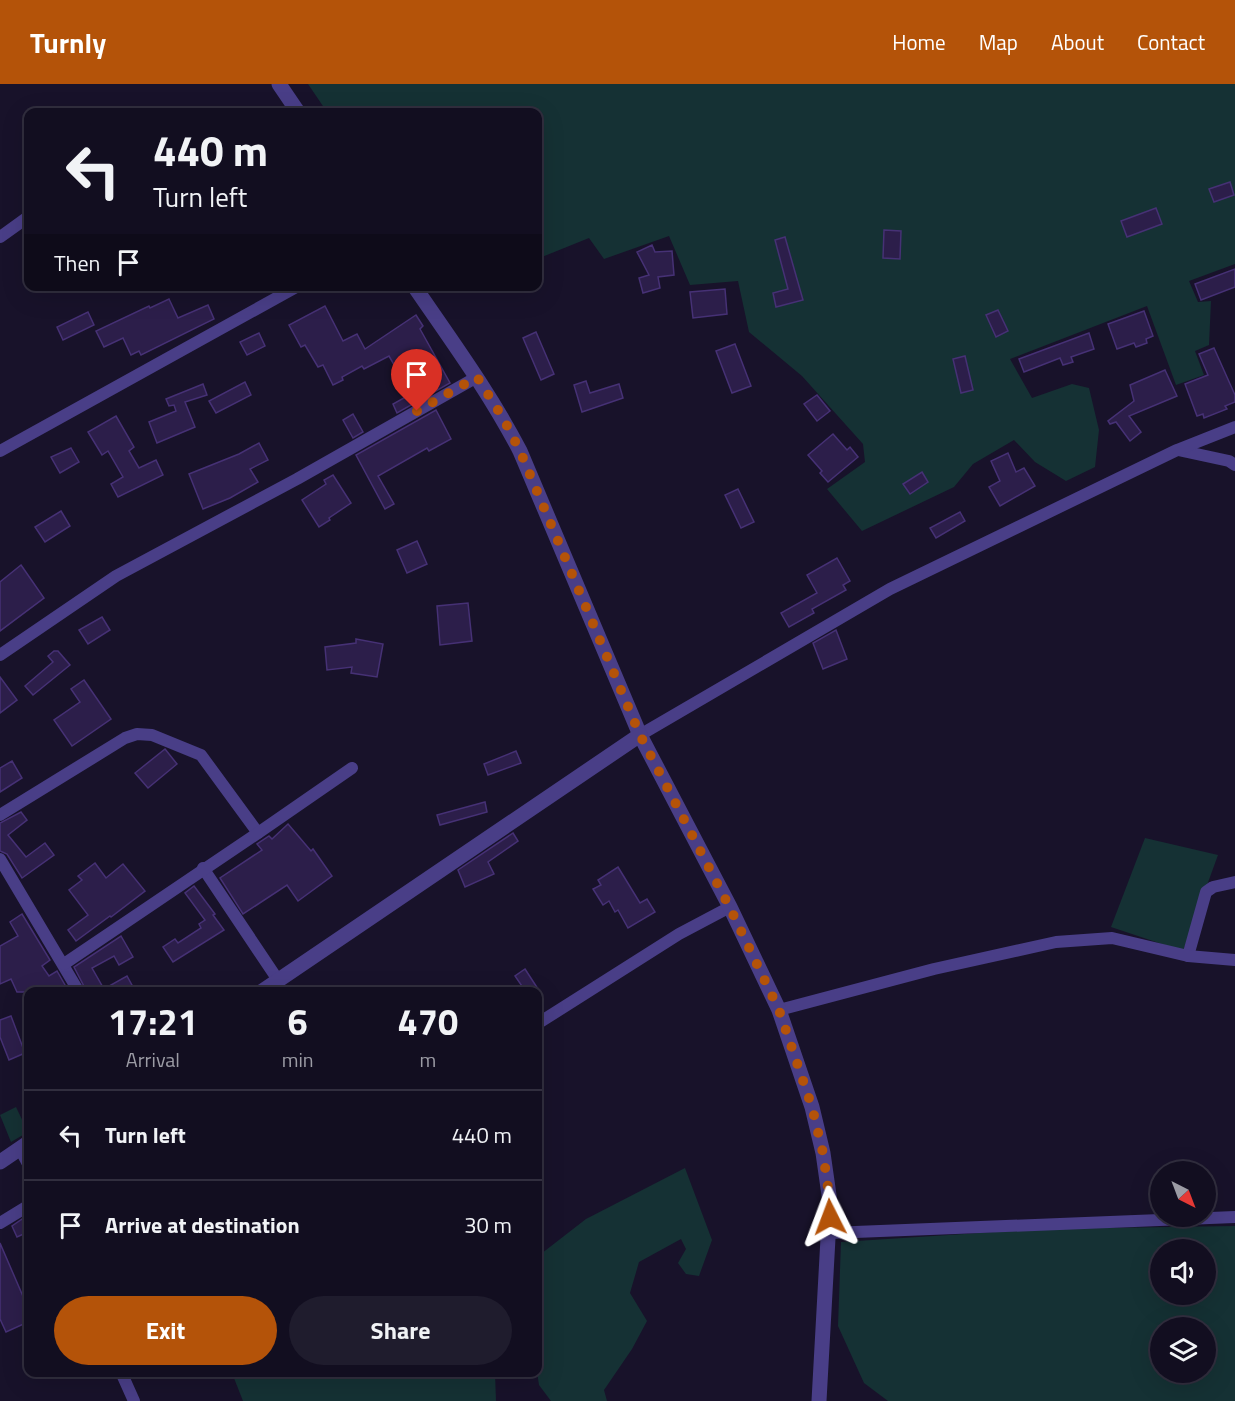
<!DOCTYPE html>
<html lang="en">
<head>
<meta charset="utf-8">
<style>
	body { margin:0; font-family:"Titillium Web",sans-serif; background:#1f1c2d; color:#f1f3f6; height:100vh; display:flex; flex-direction:column; font-size:22px; white-space:nowrap }
	* { box-sizing:border-box; margin:0 }
	p { font-size:20px; color:#9c9ca5 }
	.icon { flex:none; width:33px; height:33px; fill:none; stroke:currentColor; stroke-width:2; stroke-linecap:round; stroke-linejoin:round }
	.map { position:relative; flex:1; overflow:hidden }
	.sheet { position:absolute; left:24px; top:903px; width:518px; height:390px; display:flex; flex-direction:column; background:#120e20; border-radius:12px; box-shadow:0 6px 24px #0002,0 0 0 2px #312e3e }
	.sheet>* { flex:none }
	.hud { position:absolute; left:24px; top:24px; width:518px; height:183px; border-radius:12px; box-shadow:0 6px 24px #0002,0 0 0 2px #312e3e; background:#120e20; color:#f1f3f6; overflow:hidden }
	.needle { width:39px; rotate:138deg }
	.fabs { position:absolute; left:1150px; top:1077px; display:grid; gap:12px }
	.fabs a { display:grid; place-items:center; width:66px; height:66px; border-radius:50%; background:#120e20; box-shadow:0 6px 24px #0002,0 0 0 2px #312e3e; font-size:30px }
	.pin { position:absolute; display:grid; place-items:center; width:51px; height:51px; color:#fff; margin:-62px -26px; border-radius:50% 50% 50% 0; rotate:-45deg; box-shadow:0 0 6px #0007 }
	.pin .icon { rotate:45deg }
	.me { position:absolute; width:66px; margin:-33px; rotate:357deg; stroke-linejoin:round; filter:drop-shadow(0 0 4px #0008) }
	.turn { display:flex; align-items:center; gap:21px; height:126px; padding:0 30px; font-size:27px }
	.turn .icon { width:78px; height:78px; stroke-width:2.5 }
	.turn b { display:block; font-size:42px; line-height:51px }
	.then { display:flex; align-items:center; height:57px; padding:0 30px; background:#0003; gap:12px; font-size:22px }
	.eta { display:flex; justify-content:space-evenly; align-items:center; height:102px; text-align:center }
	.eta b { font-size:36px; font-weight:700; line-height:42px }
	.cta { display:flex; gap:12px; margin-top:auto; padding:12px 30px }
	.cta a { flex:1; height:69px; border-radius:36px; background:#b45309; color:#fff; font-size:24px; font-weight:700; line-height:69px; text-align:center }
	.cta a+a { background:#1f1c2d; color:#f1f3f6 }
	ul { padding:0; list-style:none }
	li { display:flex; align-items:center; gap:18px; height:90px; padding:0 30px; border-top:2px solid #312e3e }
	li div { flex:1 }
	li b { display:block; font-size:22px }
	li em { font-style:normal }
	header { display:flex; align-items:center; gap:36px; box-sizing:border-box; height:84px; padding:0 30px; background:#b45309; color:#fff }
	header strong { font-size:28px }
	nav { display:flex; gap:33px; margin-inline-start:auto; font-size:21px }
	.map>svg:first-child { display:block }
	.green { fill:#153134; fill-rule:evenodd }
	.building { fill:#2c1e4a; stroke:#463175; stroke-width:1.5 }
	.lines { fill:none; stroke-linecap:round; stroke-linejoin:round }
	.minor { stroke:#493e87; stroke-width:12 }
	.tertiary { stroke:#493e87; stroke-width:15 }
	.route { stroke:#b45309; stroke-width:10; stroke-dasharray:0 18 }
</style>
</head>
<body>
<header>
<strong>Turnly</strong>
<nav><a>Home</a><a>Map</a><a>About</a><a>Contact</a></nav>
</header>
<div class="map">
<svg width="1235" height="1317" viewBox="0 0 1235 1317">
	<rect width="100%" height="100%" fill="#18122a"/>
	<!-- green -->
	<g class="green">
		<path d="M308,0H1235V180L1189,197L1198,218L1211,217L1209,261L1195,267L1204,291L1176,301L1147,222L1010,275L1032,314L1072,300L1089,304L1099,346L1095,383L1066,397L1035,378L1014,356L973,380L954,403L862,447L827,405L865,378L863,360L802,292L749,248L738,197L690,201L669,152L604,175L589,154L537,175V28H327Z"/>
		<path d="M1145,754L1218,771L1183,867L1111,843Z"/>
		<path d="M16,1023L28,1048L11,1058L0,1031Z"/>
		<path d="M685,1084L712,1156L699,1192L686,1190L678,1179L686,1165L681,1155L639,1178L630,1209L647,1237L632,1265L604,1306L607,1317H551L539,1301L537,1288V1173L586,1135Z"/>
		<path d="M1235,1142V1317H888L864,1299L838,1242L841,1158L1039,1145ZM1161,1166H1206V1210H1161ZM1161,1244H1206V1288H1161Z"/>
		<path d="M232,1289H495L496,1317H243Z"/>
	</g>
	<!-- building -->
	<g class="building">
		<path d="M1230,98L1234,111L1214,118L1209,105Z"/>
		<path d="M1156,124L1162,140L1127,153L1121,137Z"/>
		<path d="M884,146L901,147L900,175L883,174Z"/>
		<path d="M785,153L803,216L776,223L773,209L788,205L775,156Z"/>
		<path d="M652,161L655,168L672,167L674,191L658,193L660,204L643,209L639,194L649,191L637,168Z"/>
		<path d="M1235,185V203L1201,216L1195,200Z"/>
		<path d="M725,205L727,230L693,234L690,208Z"/>
		<path d="M169,215L178,234L208,221L214,235L141,271L139,267L131,271L123,254L104,263L96,247L149,222L150,224Z"/>
		<path d="M325,222L343,257L357,250L365,265L416,231L423,242L420,245L450,299L397,329L393,320L411,310L389,272L364,285L362,282L342,293L343,296L333,301L323,281L318,283L305,261L301,263L289,241Z"/>
		<path d="M998,226L1008,247L996,253L986,231Z"/>
		<path d="M1144,227L1153,252L1146,255L1147,259L1136,263L1134,259L1117,265L1108,240Z"/>
		<path d="M88,228L94,241L63,256L57,243Z"/>
		<path d="M536,248L554,290L541,296L523,254Z"/>
		<path d="M259,249L265,262L247,271L240,258Z"/>
		<path d="M1089,249L1094,265L1071,273L1073,278L1063,281L1060,274L1024,288L1019,275Z"/>
		<path d="M735,260L751,302L732,309L716,267Z"/>
		<path d="M1214,264L1235,311V318L1225,322L1227,325L1204,334L1203,330L1197,332L1185,300L1208,291L1199,270Z"/>
		<path d="M965,272L973,306L961,309L953,275Z"/>
		<path d="M1165,286L1177,312L1129,332L1141,348L1130,357L1116,338L1110,340L1108,337L1134,317L1130,301Z"/>
		<path d="M586,297L590,309L619,300L623,314L582,328L574,301Z"/>
		<path d="M245,298L251,311L216,329L209,317Z"/>
		<path d="M203,300L207,311L185,318L195,343L157,359L149,338L176,327L174,321L169,322L166,315Z"/>
		<path d="M817,311L830,327L817,337L804,320Z"/>
		<path d="M436,326L451,355L429,367L427,364L378,392L394,420L385,425L356,371Z"/>
		<path d="M353,330L363,348L353,354L343,336Z"/>
		<path d="M116,332L134,363L129,367L139,384L156,376L163,391L118,413L111,400L123,393L108,367L102,371L88,348Z"/>
		<path d="M833,350L847,366L850,363L858,373L828,398L820,389L822,387L808,371Z"/>
		<path d="M259,359L268,376L250,385L258,398L230,414L203,425L189,390L239,370Z"/>
		<path d="M71,364L79,378L60,389L51,373Z"/>
		<path d="M1008,369L1016,388L1024,384L1035,402L1000,422L989,403L1000,397L991,377Z"/>
		<path d="M922,388L928,398L910,410L903,400Z"/>
		<path d="M333,391L351,419L329,434L330,436L319,443L302,416L326,400L324,396Z"/>
		<path d="M738,405L754,438L741,444L725,411Z"/>
		<path d="M61,427L70,442L45,458L35,443Z"/>
		<path d="M960,428L965,437L936,454L930,444Z"/>
		<path d="M417,457L427,480L407,489L397,466Z"/>
		<path d="M837,474L850,497L843,501L846,506L812,525L814,529L789,543L781,529L817,509L807,491Z"/>
		<path d="M21,481L44,514L0,547V498Z"/>
		<path d="M468,519L472,557L440,561L437,522Z"/>
		<path d="M102,533L110,546L88,560L79,546Z"/>
		<path d="M836,546L847,575L823,585L813,559Z"/>
		<path d="M356,555L383,560L377,593L351,589L352,583L327,586L325,563L356,559Z"/>
		<path d="M54,567H58L70,581L33,611L25,602L53,578L48,572Z"/>
		<path d="M0,593L17,616L0,629Z"/>
		<path d="M84,596L111,635L72,662L54,636L80,618L71,605Z"/>
		<path d="M165,665L177,680L148,704L135,689Z"/>
		<path d="M516,667L521,679L488,691L484,680Z"/>
		<path d="M12,677L22,694L0,708V684Z"/>
		<path d="M485,718L487,728L440,741L437,731Z"/>
		<path d="M21,728L27,736L8,751L26,773L45,759L54,771L22,794L7,770L0,767V739Z"/>
		<path d="M288,740L311,767L313,765L332,792L298,817L287,801L243,830L220,794L262,766L257,760L269,752L272,755Z"/>
		<path d="M513,749L518,757L488,778L494,790L465,803L458,786Z"/>
		<path d="M95,779L106,794L123,780L145,807L111,833L110,832L76,857L68,846L88,831L69,806L82,796L78,792Z"/>
		<path d="M618,783L640,819L647,815L655,828L628,844L618,826L615,828L609,817L603,821L593,805L601,801L598,796Z"/>
		<path d="M194,802L215,830L213,831L224,846L173,878L163,863L175,855L178,859L201,844L199,840L205,836L185,809Z"/>
		<path d="M22,830L50,876L42,882L49,892L57,887L69,908H17L11,895L0,900V862L18,852L10,838Z"/>
		<path d="M121,852L133,873L119,881L114,872L92,884L104,905L127,892L133,903L125,908H87L74,883Z"/>
		<path d="M525,885L540,908H526L515,892Z"/>
		<path d="M11,932L25,969L9,976L0,953V936Z"/>
		<path d="M28,1131V1148L17,1153L12,1142Z"/>
		<path d="M0,1159L28,1224V1238L6,1248L0,1235Z"/>
	</g>
	<g class="lines">
		<!-- minor -->
		<g class="minor">
			<path d="M0,153L28,133"/>
			<path d="M1178,366L1229,377L1235,381"/>
			<path d="M0,367L298,202"/>
			<path d="M0,571L116,492L297,395L477,293"/>
			<path d="M640,651L890,505L1177,366L1235,343"/>
			<path d="M0,731L125,654L137,650L152,651L201,671L258,749"/>
			<path d="M0,775L79,908"/>
			<path d="M203,784L278,896"/>
			<path d="M1188,872L1206,808L1213,803L1235,798"/>
			<path d="M64,880L258,749L352,684"/>
			<path d="M779,926L934,885L1056,858L1112,854L1188,872L1235,876"/>
			<path d="M537,940L679,850L730,823"/>
			<path d="M20,1065L28,1080"/>
			<path d="M0,1139L28,1122"/>
			<path d="M830,1149L1235,1133"/>
			<path d="M121,1288L134,1317"/>
		</g>
		<!-- tertiary -->
		<g class="tertiary">
			<path d="M279,0L298,28"/>
			<path d="M414,202C451,256 490,309 520,367L640,651L730,823L779,926L812,1023L823,1069L830,1118L819,1317"/>
			<path d="M261,908L640,651"/>
			<path d="M0,1078L28,1059"/>
		</g>
	</g>
	<g class="lines">
		<!-- route -->
		<path class="route" d="M417,327L477,293L503,334L520,367L640,651L730,824L779,926L812,1023L823,1069L830,1118V1133"/>
	</g>
</svg>
<div class="fabs">
<a><svg class="needle" viewBox="-14 -14 28 28"><path d="M0-13l5 13h-10z" fill="#e53935"/><path d="M0 13l5-13h-10z" fill="#9c9ca5"/></svg></a>
<a><svg class="icon" aria-label="sound" viewBox="0 0 24 24"><path d="M4 9h4l5-4v14l-5-4H4zM17 9q2 3 0 6"/></svg></a>
<a><svg class="icon" aria-label="layers" viewBox="0 0 24 24"><path d="M12 4l9 5-9 5-9-5zM3 14l9 5 9-5"/></svg></a>
</div>
<div class="pin" style="left:417px;top:327px;background:#d93025"><svg class="icon" aria-label="arrive" viewBox="0 0 24 24"><path d="M6 21V4h12l-3 4 3 4H6"/></svg></div>
<svg class="me" style="left:830px;top:1133px" viewBox="-20 -20 40 40"><path d="M0-17L14 15 0 8-14 15z" fill="#b45309" stroke="#fff" stroke-width="4"/></svg>
<div class="hud">
<div class="turn"><svg class="icon" aria-label="left" viewBox="0 0 24 24"><path d="M17 20v-9H6M10 6l-5 5 5 5"/></svg><div><b>440 m</b>Turn left</div></div>
<div class="then">Then<svg class="icon" aria-label="arrive" viewBox="0 0 24 24"><path d="M6 21V4h12l-3 4 3 4H6"/></svg></div>
</div>
<section class="sheet">
<div class="eta">
<div><b>17:21</b><p>Arrival</p></div>
<div><b>6</b><p>min</p></div>
<div><b>470</b><p>m</p></div>
</div>
<ul>
<li><svg class="icon" aria-label="left" viewBox="0 0 24 24"><path d="M17 20v-9H6M10 6l-5 5 5 5"/></svg><div><b>Turn left</b></div><em>440 m</em></li>
<li><svg class="icon" aria-label="arrive" viewBox="0 0 24 24"><path d="M6 21V4h12l-3 4 3 4H6"/></svg><div><b>Arrive at destination</b></div><em>30 m</em></li>
</ul>
<div class="cta"><a>Exit</a><a>Share</a></div>
</section>
</div>
</body>
</html>
